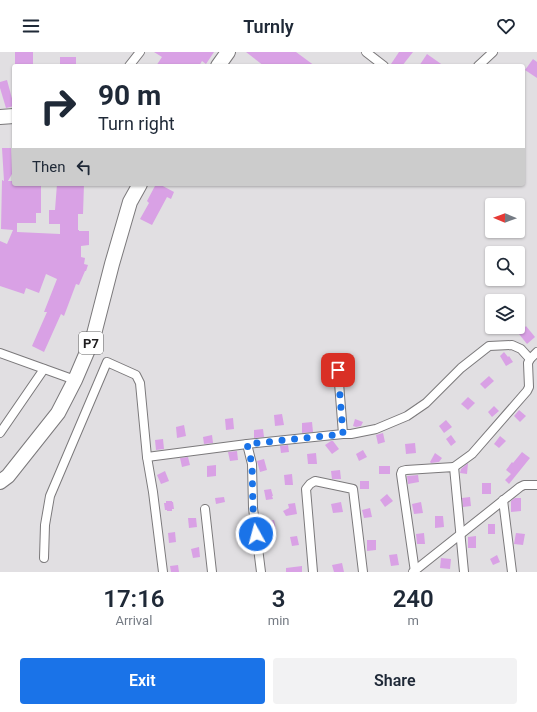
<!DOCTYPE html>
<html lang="en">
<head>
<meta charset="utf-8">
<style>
	body { margin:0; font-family:Roboto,sans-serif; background:#f2f2f3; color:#1f2937; height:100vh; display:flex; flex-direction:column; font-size:15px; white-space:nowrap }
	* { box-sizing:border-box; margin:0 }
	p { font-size:13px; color:#747a83 }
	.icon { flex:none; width:22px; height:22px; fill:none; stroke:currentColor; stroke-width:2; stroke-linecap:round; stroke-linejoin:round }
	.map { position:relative; height:520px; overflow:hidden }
	.details { display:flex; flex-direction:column; background:#fff; flex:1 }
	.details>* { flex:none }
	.banner { position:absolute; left:12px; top:12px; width:513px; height:122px; border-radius:4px; box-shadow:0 1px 3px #0004; background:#fff; color:#1f2937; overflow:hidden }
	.needle { width:26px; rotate:271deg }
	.buttons { position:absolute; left:485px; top:146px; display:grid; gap:8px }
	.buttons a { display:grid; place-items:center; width:40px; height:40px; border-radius:4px; background:#fff; box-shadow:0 1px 3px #0004; font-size:20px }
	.pin { position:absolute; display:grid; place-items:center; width:34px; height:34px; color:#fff; margin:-17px; border-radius:8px; box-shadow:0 2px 6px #0006 }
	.me { position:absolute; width:44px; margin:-22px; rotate:353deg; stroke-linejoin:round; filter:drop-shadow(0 0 3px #0008) }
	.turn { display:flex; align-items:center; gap:14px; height:84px; padding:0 20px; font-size:18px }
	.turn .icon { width:52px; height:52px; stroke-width:2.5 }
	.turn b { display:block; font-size:28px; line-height:34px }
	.then { display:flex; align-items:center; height:38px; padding:0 20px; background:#0003; gap:8px; font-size:15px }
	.eta { display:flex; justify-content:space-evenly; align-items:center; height:68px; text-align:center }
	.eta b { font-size:24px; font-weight:600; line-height:28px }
	.cta { display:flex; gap:8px; margin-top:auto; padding:8px 20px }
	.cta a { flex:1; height:46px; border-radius:4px; background:#1a73e8; color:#fff; font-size:16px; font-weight:600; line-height:46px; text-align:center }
	.cta a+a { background:#f2f2f3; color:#1f2937 }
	header { display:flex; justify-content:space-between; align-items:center; height:52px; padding:0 20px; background:#fff; font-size:18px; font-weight:600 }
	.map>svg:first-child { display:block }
	.building { fill:#d9a1e5 }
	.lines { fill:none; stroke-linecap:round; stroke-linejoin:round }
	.street-casing { stroke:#7b797b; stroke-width:10 }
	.highway-casing { stroke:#7b797b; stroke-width:16 }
	.street { stroke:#fff; stroke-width:8 }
	.highway { stroke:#fff; stroke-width:14 }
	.route { stroke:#1a73e8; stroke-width:7; stroke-dasharray:0 12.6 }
	.labels { text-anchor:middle; stroke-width:4; stroke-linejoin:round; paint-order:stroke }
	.shield { fill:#fff; stroke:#626262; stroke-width:1 }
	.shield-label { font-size:13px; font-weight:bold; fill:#1f1e1f }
</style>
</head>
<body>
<header><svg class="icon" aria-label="menu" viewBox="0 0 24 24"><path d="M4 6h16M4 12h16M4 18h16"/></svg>Turnly<svg class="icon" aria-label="heart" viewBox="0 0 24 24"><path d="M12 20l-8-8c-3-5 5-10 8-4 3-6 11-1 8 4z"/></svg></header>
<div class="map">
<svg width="537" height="520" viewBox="0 0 537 520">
	<rect width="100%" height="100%" fill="#e1dfe2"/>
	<!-- building -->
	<g class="building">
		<rect x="15" y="0" width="18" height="14"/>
		<path d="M154,0H214L206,12L202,9L199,14H156L162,5Z"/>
		<path d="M246,0H296L315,14H264Z"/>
		<path d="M399,0H413L402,14H394L391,12Z"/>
		<path d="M427,2L444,14H419Z"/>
		<rect x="60" y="5" width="16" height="9"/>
		<path d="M533,7L537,10V26L525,18Z"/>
		<path d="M7,28L14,54L6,56L0,36V30Z"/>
		<path d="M2,96H11L12,122L8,129H14V132H41V161H36V171H17V180L60,182V172H49V158H55L57,132H84L83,162H78V178H79V179H89V193L81,194V205L85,206L84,212L88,213L86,219H85L79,233L76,232L64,264L61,262L44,300L32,294L47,260H44L57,227L46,222L39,241L26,236L24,242L0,234V189L7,192L13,178L1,177L2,128L4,129Z"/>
		<path d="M156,132H159L174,140L171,147L167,145L152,173L140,167L149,151L147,149Z"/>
		<path d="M526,274L535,285L527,292L519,282Z"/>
		<path d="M504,300L508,305L509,304L513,310L506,314L500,304Z"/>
		<path d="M489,324L494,329L485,337L480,332Z"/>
		<path d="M468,345L475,351L468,358L461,352Z"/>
		<path d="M494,354L499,359L492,365L488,360Z"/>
		<path d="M519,358L526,364L520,370L514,364Z"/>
		<path d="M282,362L284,373L275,374L274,363Z"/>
		<path d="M233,366L234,377L226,378L225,367Z"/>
		<path d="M355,367L363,370L361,374L356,375L353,374Z"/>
		<path d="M446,368L452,375L444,381L439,374Z"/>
		<path d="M312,370L313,380L302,381V371Z"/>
		<path d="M184,373L186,384L177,386L176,375Z"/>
		<path d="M263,377L264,385L254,386V378Z"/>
		<path d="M383,381L385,390L378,392L376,383Z"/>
		<path d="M212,383L213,391L204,392L203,385Z"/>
		<path d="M451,383L456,390L451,394L446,387Z"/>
		<path d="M500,384L506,389L499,396L494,392Z"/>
		<path d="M163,387L164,397L156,398L155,388Z"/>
		<path d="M331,389H333L339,397L332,402L325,393Z"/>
		<path d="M415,391L416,401L406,402L405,392Z"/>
		<path d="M288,393L289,400L281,401L280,394Z"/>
		<path d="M363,398L367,405L359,409L356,402Z"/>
		<path d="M237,399L238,408L230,409L228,400Z"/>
		<path d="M522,400L530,406L509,432L505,428L511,422L506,418L512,410L513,411Z"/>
		<path d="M316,401L317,412H308L307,402Z"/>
		<path d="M435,401L442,406L439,410L431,411L430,410Z"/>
		<path d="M188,405L190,413L182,415L180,406Z"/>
		<path d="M264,407L267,418L260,420L257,409Z"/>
		<path d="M468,411L467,422L460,421L461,417Z"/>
		<path d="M216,413V424L207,425V414Z"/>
		<rect x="379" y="414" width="11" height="8"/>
		<path d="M340,418L341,427H332L331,419Z"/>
		<path d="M165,419L169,429L161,432L157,423Z"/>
		<path d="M292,422L293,433H285L284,423Z"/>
		<path d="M418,423L419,430L408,432L407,424Z"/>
		<rect x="360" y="429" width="9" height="8"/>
		<rect x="482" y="431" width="9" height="11"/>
		<path d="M271,437L273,444H272L273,447L266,448L264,438Z"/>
		<path d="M387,442L393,449L385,455L380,448Z"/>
		<path d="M224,445L225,450L216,452L215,446Z"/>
		<path d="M470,445L471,454L463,455L462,446Z"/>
		<path d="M515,446H521V459L511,460V449Z"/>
		<path d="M166,449H172V450H173L174,457H172V459H167V458H165L164,451H166Z"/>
		<path d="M341,450L343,460L333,461L331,452Z"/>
		<path d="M421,450L423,461L414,462L412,452Z"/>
		<path d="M295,451L297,462L286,464L283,459L289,456L288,452Z"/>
		<path d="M370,456L372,465L364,466L362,458Z"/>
		<path d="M435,464H443L444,475L435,476Z"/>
		<path d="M188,466H196L197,475L189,476Z"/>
		<path d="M274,468L276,477L270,479L267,469Z"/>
		<rect x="488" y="472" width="7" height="10"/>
		<path d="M175,480L176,490L169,491L168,481Z"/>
		<path d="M424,481L425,492H417L416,482Z"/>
		<path d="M516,481L525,482L523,493L514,492Z"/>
		<path d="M297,484L299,493L292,494L290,485Z"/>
		<path d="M476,484V496H468V485Z"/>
		<path d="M367,488H376V498L367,499Z"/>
		<path d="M199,495L200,505L193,506L191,497Z"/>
		<path d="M397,502L399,513L391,514L389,503Z"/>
		<path d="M497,503L500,510L493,513L490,507Z"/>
		<path d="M441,506L451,507L450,517L440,516Z"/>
		<path d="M342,511L344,520H334L332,513Z"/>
		<path d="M178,513L179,520H171L170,514Z"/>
		<path d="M302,514V520H286V516Z"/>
	</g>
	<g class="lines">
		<!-- street casing -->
		<g class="street-casing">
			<g id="street">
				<path d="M366,0L384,14"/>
				<path d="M129,14L140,0"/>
				<path d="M478,14L493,0"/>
				<path d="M0,301L75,328"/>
				<path d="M338,318L343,382"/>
				<path d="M0,381L44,317"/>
				<path d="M247,392L252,412L253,456L261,520"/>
				<path d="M147,405L247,392L343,382H351L376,377L407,364L426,351L461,316L489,294L512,293L521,297L530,307"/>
				<path d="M454,415L472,402L527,339L529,335L528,311L530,307L537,300"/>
				<path d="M503,448L512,520"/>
				<path d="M205,457L212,520"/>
				<path d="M44,506L45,473L50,444L107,310L136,323L140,331L147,405L153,440L163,520"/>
				<path d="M313,520L306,437L310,432L315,429L353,437L363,520"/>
				<path d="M413,520L520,435L524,433H537"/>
				<path d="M415,520L401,422L402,419L406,418L454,415L464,520"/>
			</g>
		</g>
		<!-- highway casing -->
		<g class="highway-casing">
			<g id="highway">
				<path d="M218,14L228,0"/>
				<path d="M0,65L14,64"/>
				<path d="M0,430L8,424L58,361L75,328L93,286L112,212L130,150L140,132"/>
			</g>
		</g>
		<!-- street -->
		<use href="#street" class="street"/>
		<!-- highway -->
		<use href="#highway" class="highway"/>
	</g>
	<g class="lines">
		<!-- route -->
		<path class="route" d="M256,482L253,456L252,412L247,392L343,382L338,318"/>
	</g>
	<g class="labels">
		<!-- shield labels -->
		<rect class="shield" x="79" y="280" width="24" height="22" rx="3"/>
		<g class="shield-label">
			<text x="91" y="296">P7</text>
		</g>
	</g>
</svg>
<div class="buttons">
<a><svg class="needle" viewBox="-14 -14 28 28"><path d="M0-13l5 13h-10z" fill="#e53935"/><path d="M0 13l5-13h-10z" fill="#747a83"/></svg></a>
<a><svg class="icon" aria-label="search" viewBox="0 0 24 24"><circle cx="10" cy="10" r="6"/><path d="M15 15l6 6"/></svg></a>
<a><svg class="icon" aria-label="layers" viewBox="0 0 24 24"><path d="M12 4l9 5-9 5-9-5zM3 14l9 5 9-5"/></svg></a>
</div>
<div class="pin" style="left:338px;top:318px;background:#d93025"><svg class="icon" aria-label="arrive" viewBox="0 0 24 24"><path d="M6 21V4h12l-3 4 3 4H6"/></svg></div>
<svg class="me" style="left:256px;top:482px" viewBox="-20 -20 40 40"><circle r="17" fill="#1a73e8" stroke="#fff" stroke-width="3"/><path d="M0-11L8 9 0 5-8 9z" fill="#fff"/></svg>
<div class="banner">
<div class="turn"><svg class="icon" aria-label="right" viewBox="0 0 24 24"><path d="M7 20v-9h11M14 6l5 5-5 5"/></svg><div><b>90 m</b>Turn right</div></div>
<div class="then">Then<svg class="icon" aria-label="left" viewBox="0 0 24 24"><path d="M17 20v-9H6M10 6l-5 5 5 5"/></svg></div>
</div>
</div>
<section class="details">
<div class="eta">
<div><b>17:16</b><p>Arrival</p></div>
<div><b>3</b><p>min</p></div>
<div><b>240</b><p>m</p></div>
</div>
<div class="cta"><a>Exit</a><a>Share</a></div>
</section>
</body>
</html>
